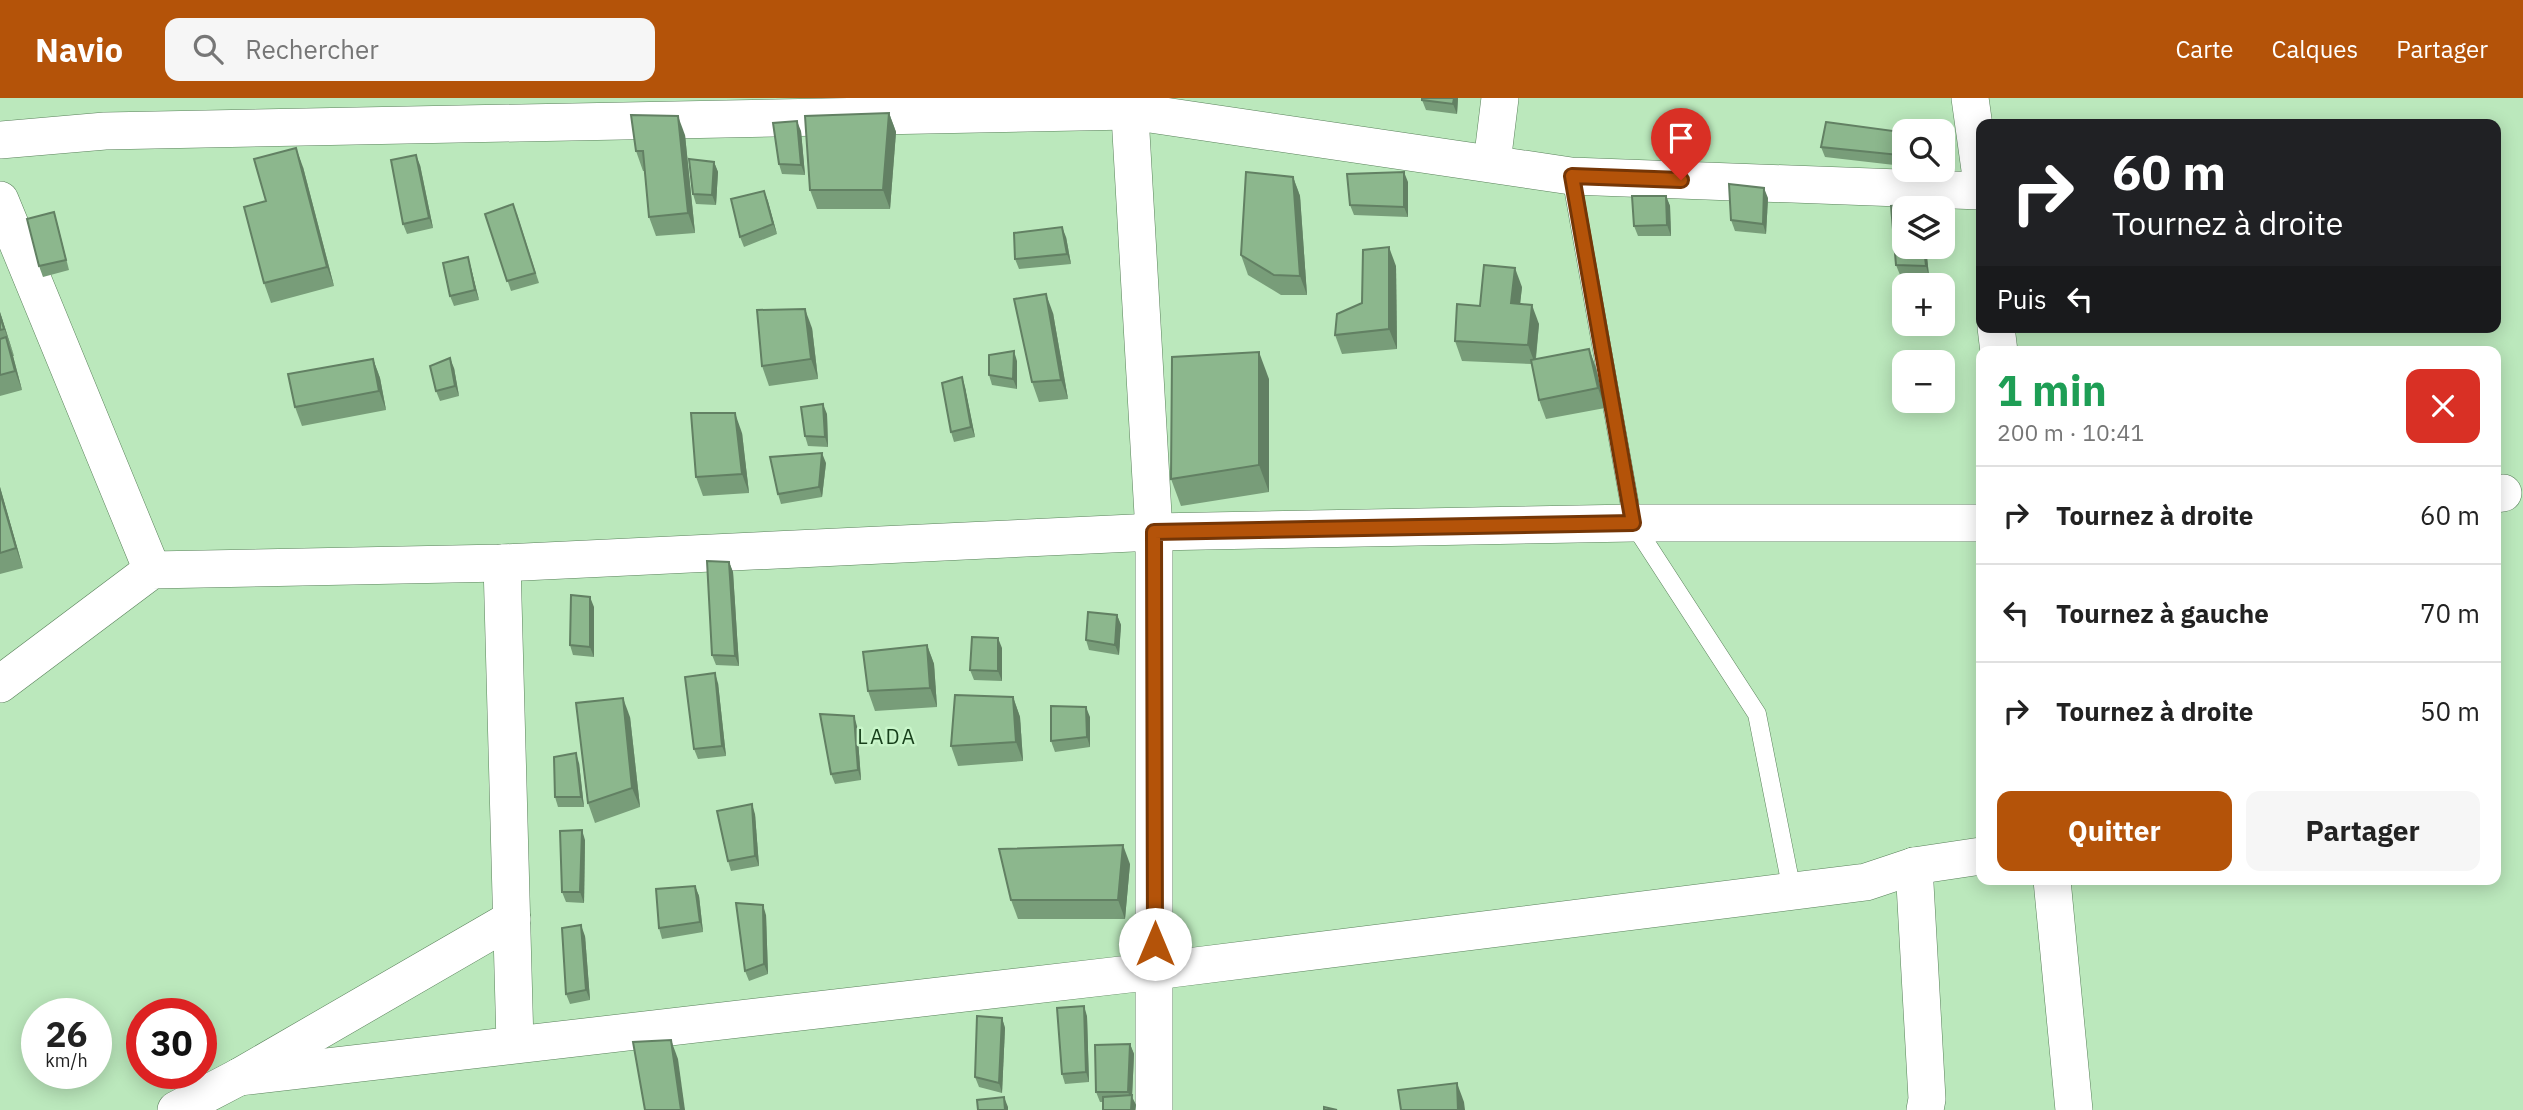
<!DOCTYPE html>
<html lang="fr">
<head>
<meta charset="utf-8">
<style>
	body { margin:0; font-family:"IBM Plex Sans",sans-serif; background:#f6f6f6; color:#222; height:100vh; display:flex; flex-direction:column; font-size:26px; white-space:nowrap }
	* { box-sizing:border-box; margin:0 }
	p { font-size:23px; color:#767676 }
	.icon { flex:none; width:38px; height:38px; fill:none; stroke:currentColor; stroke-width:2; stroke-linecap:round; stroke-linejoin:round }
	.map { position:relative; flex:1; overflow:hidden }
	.details { position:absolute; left:1976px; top:248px; width:525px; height:539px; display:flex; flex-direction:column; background:#fff; border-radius:14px; box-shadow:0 4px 18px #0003 }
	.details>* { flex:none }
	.banner { position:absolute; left:1976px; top:21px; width:525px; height:214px; border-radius:14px; box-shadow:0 4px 18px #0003; background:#202124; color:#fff; overflow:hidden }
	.buttons { position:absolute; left:1892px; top:21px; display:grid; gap:14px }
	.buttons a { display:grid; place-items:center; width:63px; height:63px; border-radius:14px; background:#fff; box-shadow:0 4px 18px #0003; font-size:35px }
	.speed { position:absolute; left:21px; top:900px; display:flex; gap:14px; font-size:35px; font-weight:700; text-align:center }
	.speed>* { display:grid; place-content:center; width:91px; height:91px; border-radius:50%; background:#fff; box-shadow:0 4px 18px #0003; line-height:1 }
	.speed small { font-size:18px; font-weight:400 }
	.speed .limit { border:10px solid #d22; background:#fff; color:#111 }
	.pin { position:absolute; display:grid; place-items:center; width:60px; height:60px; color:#fff; margin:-72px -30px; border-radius:50% 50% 50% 0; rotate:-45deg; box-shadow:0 0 7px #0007 }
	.pin .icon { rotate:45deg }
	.me { position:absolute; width:77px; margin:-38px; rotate:0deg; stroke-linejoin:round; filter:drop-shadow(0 0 5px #0008) }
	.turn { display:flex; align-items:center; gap:24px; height:147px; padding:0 21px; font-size:32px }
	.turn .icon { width:91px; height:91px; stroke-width:2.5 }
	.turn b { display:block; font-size:49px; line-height:60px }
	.then { display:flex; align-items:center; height:66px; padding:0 21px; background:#0003; gap:14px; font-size:26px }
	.round { display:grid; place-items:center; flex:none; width:74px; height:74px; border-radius:14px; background:#f6f6f6 }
	.headline { display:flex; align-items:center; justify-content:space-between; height:119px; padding:0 21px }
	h1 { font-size:42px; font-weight:800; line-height:52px; color:#1e9e55 }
	.action { display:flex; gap:14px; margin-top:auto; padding:14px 21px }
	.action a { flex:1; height:80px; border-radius:14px; background:#b45309; color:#fff; font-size:28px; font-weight:800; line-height:80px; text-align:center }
	.action a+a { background:#f6f6f6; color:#222 }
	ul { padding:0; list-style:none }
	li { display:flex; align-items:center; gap:21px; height:98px; padding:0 21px; border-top:2px solid #e0e0e0 }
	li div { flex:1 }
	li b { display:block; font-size:26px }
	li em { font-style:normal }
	header { display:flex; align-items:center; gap:42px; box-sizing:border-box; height:98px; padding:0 35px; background:#b45309; color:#fff }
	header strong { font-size:33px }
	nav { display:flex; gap:38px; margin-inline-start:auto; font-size:24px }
	.search { width:490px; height:63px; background:#f6f6f6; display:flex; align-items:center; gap:18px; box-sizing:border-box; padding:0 24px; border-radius:14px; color:#767676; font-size:26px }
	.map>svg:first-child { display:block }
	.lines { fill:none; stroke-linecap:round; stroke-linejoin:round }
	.lane-casing { stroke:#59815a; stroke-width:19 }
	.street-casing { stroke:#59815a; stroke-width:38 }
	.lane { stroke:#fff; stroke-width:18 }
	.street { stroke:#fff; stroke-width:37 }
	.wall { fill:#789d79 }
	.shaded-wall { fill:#628063 }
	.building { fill:#8cb78d; stroke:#628063; stroke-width:2 }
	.route-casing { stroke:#753606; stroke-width:18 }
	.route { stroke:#b45309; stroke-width:12 }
	.labels { text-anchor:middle; stroke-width:5; stroke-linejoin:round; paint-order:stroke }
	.quarter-label { font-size:21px; letter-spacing:2px; fill:#173f1b; stroke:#c8f5c9 }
</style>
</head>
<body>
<header>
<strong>Navio</strong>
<div class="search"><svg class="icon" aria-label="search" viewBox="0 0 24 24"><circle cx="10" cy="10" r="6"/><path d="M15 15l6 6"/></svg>Rechercher</div>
<nav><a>Carte</a><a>Calques</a><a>Partager</a></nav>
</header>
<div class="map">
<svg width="2523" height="1012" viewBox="0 0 2523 1012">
	<rect width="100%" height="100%" fill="#bbe8bc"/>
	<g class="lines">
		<!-- lane casing -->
		<g class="lane-casing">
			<path id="lane" d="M1571,78L1633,425L1757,616L1792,793"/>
		</g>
		<!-- street casing -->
		<g class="street-casing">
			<g id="street">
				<path d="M1129,0L1154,434V1012"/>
				<path d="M1970,0L1981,79"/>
				<path d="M0,42L105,33L1130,13L1571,78L1981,93"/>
				<path d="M1492,65L1500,0"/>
				<path d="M0,102L152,472"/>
				<path d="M1996,229L1999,254"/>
				<path d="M2496,396L2503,395"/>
				<path d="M502,465L515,946"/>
				<path d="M0,586L152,472L502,465L1154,434L1633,425H1981"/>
				<path d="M1914,768L1927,1001L1925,1012"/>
				<path d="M2052,782L2074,1012"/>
				<path d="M239,979L1155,873L1866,784L1914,768L1981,758"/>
				<path d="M176,1012L239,979L512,821"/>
			</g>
		</g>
		<!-- lane -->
		<use href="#lane" class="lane"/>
		<!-- street -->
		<use href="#street" class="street"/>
	</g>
	<!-- wall -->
	<g class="wall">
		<path d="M1458,0L1457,16L1426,12L1422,2Z"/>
		<path d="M889,15L896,34L890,111H817L810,92Z"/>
		<path d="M801,33L805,77L782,76L779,66Z"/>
		<path d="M685,37L695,135L656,138L649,119L645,73H643L636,53Z"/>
		<path d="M1904,43L1903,68L1825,59L1821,49Z"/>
		<path d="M714,64L718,74L716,107L696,106L693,96Z"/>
		<path d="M420,67L433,130L407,136L403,126Z"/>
		<path d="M303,69L334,188L271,205L264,185Z"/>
		<path d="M1293,79L1300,98L1307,197H1281L1248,177L1241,157Z"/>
		<path d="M1408,84V119L1354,117L1350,107Z"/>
		<path d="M764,93L777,136L744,149L740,139Z"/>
		<path d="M1666,98L1670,108L1671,138H1638L1634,128Z"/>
		<path d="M1768,100L1766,136L1735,133L1731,122Z"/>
		<path d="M1919,106L1921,110H1904V149H1926L1929,178L1900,177L1896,167L1891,108Z"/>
		<path d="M485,116H517L539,185L511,193Z"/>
		<path d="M57,124L69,172L43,179L39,168Z"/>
		<path d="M1066,139L1071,166L1019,171L1015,161Z"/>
		<path d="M468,159L471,170L479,202L454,208L450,198Z"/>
		<path d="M1396,168L1397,251L1342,256L1335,237Z"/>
		<path d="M1522,189L1520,206L1539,226L1536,261L1589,251L1596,270L1605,310L1546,321L1539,302L1532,266L1462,263L1455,243L1480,208Z"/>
		<path d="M0,214L14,258H13L22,292L0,298Z"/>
		<path d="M1053,215L1068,301L1039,304L1032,284Z"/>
		<path d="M812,230L818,281L769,288L762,268Z"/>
		<path d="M373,261L380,280L386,312L302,328L295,309Z"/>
		<path d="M1017,263V291L992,287L989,277Z"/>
		<path d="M454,270L459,298L440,303L436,293Z"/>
		<path d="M1269,281V394L1181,408L1171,381Z"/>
		<path d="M965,289L975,339L954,344L951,334Z"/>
		<path d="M827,316L828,349L808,348L805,338Z"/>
		<path d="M742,335L749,395L703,398L696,379Z"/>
		<path d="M826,365L822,399L781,406L778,396Z"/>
		<path d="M0,389L23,470L0,476Z"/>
		<path d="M729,464L733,474L739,568L716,567L712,557Z"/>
		<path d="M594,509V559L573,557L570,547Z"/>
		<path d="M1117,517L1121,527L1119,557L1089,552L1086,542Z"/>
		<path d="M927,547L934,566L937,609L875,613L868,593Z"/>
		<path d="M1002,550V583L974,582L970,572Z"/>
		<path d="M718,585L726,658L698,661L694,651Z"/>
		<path d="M1013,599L1020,619L1023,663L958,668L951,648Z"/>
		<path d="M630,619L640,709L595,725L588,705Z"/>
		<path d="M1090,619V649L1055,654L1051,643Z"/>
		<path d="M857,628L861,682L835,686L831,676Z"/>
		<path d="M579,665L584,709H558L555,699Z"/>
		<path d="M755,716L759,768L731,773L728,763Z"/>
		<path d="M585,742L584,805L566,804L562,794Z"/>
		<path d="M1130,766L1125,821H1018L1011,802Z"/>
		<path d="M695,788L699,798L703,834L662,841L659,830Z"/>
		<path d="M766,817L768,876L749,883L745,873Z"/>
		<path d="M585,838L590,902L570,906L566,896Z"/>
		<path d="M1087,918L1089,984L1065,986L1062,976Z"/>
		<path d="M1002,920L1005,930L1002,995L979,989L975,979Z"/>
		<path d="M1130,946L1134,956L1132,999L1136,1007L1135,1012H1103V1004H1100L1096,994Z"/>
	</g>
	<!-- shaded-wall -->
	<g class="shaded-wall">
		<path d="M1454,0H1458L1457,16L1453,6Z"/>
		<path d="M889,15L896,34L890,111L883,92Z"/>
		<path d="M678,18L685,37L695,135L688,115Z"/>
		<path d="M797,23L801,33L805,77L801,67Z"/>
		<path d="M1901,34L1904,43L1903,68L1899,57Z"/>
		<path d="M296,50L303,69L334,188L327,169Z"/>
		<path d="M416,57L420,67L433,130L429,120Z"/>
		<path d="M714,64L718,74L716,107L712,97Z"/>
		<path d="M1404,74L1408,84V119L1404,109Z"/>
		<path d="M1293,79L1300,98L1307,197L1300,178Z"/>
		<path d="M1764,90L1768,100L1766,136L1763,126Z"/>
		<path d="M764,93L768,103L777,136L773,126Z"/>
		<path d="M1666,98L1670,108L1671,138L1667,127Z"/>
		<path d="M1062,129L1066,139L1071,166L1067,156Z"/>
		<path d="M1389,149L1396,168L1397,251L1389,231Z"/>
		<path d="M1924,149H1926L1929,178L1926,168Z"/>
		<path d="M468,159L471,170L479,202L475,192Z"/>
		<path d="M1515,170L1522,189L1518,224L1511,205Z"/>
		<path d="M1046,196L1053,215L1068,301L1061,282Z"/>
		<path d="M1532,207L1539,226L1535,266L1528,247Z"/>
		<path d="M805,211L812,230L818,281L811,261Z"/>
		<path d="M0,214L14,258L0,218Z"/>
		<path d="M6,239L13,258L22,292L15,273Z"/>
		<path d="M1589,251L1596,270L1605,310L1598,290Z"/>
		<path d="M1014,253L1017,263V291L1013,281Z"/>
		<path d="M1259,254L1269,281V394L1259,367Z"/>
		<path d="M450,260L454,270L459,298L455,288Z"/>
		<path d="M373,261L380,280L386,312L379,293Z"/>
		<path d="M962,279L965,289L975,339L971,329Z"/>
		<path d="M823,306L827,316L828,349L825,339Z"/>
		<path d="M735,315L742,335L749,395L742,376Z"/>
		<path d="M822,355L826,365L822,399L819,389Z"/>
		<path d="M0,389L23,470L16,450L0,394Z"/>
		<path d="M729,464L733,474L739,568L735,558Z"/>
		<path d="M590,499L594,509V559L590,549Z"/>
		<path d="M1117,517L1121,527L1119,557L1115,547Z"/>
		<path d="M998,540L1002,550V583L998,573Z"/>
		<path d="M927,547L934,566L937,609L930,590Z"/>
		<path d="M715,575L718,585L726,658L722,648Z"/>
		<path d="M1013,599L1020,619L1023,663L1016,644Z"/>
		<path d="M623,600L630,619L640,709L632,690Z"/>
		<path d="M1086,609L1090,619V649L1087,639Z"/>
		<path d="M854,618L857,628L861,682L858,672Z"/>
		<path d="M576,655L579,665L584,709L581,699Z"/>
		<path d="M752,706L755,716L759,768L755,758Z"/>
		<path d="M582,732L585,742L584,805L580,794Z"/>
		<path d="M1123,747L1130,766L1125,821L1118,802Z"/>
		<path d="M695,788L699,798L703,834L700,824Z"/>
		<path d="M763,807L766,817L768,876L764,866Z"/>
		<path d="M581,827L585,838L590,902L586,892Z"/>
		<path d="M1084,908L1087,918L1089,984L1086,974Z"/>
		<path d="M1002,920L1005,930L1002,995L999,985Z"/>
		<path d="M671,942L678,961L685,1012H681Z"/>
		<path d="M1130,946L1134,956L1132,999L1136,1007L1135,1012H1131L1132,1003L1128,994Z"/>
		<path d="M1457,985L1464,1004L1465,1012H1458Z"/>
		<path d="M1004,999L1008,1009V1012H1005Z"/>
	</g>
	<!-- building -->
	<g class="building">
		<path d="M1422,0H1454L1453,6L1422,2Z"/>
		<path d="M889,15L883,92H810L805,18Z"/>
		<path d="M631,17L678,18L688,115L649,119L643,53H636Z"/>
		<path d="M797,23L801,67L779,66L773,25Z"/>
		<path d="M1826,24L1901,34L1899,57L1821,49Z"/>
		<path d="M296,50L327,169L264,185L244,109L266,103L254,61Z"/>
		<path d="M416,57L429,120L403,126L391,62Z"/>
		<path d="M689,61L714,64L712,97L693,96Z"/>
		<path d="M1246,74L1293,79L1300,178L1274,177L1241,157Z"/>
		<path d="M1404,74V109L1350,107L1347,76Z"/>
		<path d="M1729,86L1764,90L1763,126L1731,122Z"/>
		<path d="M764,93L773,126L740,139L731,101Z"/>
		<path d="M1632,98H1666L1667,127L1634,128Z"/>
		<path d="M513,106L535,175L507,183L485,116Z"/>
		<path d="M1919,106L1920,110H1904V149H1924L1926,168L1896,167L1891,108Z"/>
		<path d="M54,114L66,162L39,168L27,121Z"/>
		<path d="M1062,129L1067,156L1015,161L1014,135Z"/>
		<path d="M1389,149V231L1335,237L1337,216L1362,205L1363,152Z"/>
		<path d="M468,159L475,192L450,198L443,165Z"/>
		<path d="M1484,167L1515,170L1511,205L1532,207L1528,247L1455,243L1457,206L1480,208Z"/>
		<path d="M1046,196L1061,282L1032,284L1014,201Z"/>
		<path d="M805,211L811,261L762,268L757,212Z"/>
		<path d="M0,218L4,231L0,232Z"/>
		<path d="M6,239L15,273L0,277V241Z"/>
		<path d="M1589,251L1598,290L1539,302L1531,262Z"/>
		<path d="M1014,253L1013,281L989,277V257Z"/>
		<path d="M1259,254V367L1171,381L1172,259Z"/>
		<path d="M450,260L455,288L436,293L430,268Z"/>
		<path d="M373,261L379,293L295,309L288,276Z"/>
		<path d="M962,279L971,329L951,334L942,285Z"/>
		<path d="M823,306L825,339L805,338L801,309Z"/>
		<path d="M691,315H735L742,376L696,379Z"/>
		<path d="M822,355L819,389L778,396L770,359Z"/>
		<path d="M0,394L16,450L0,455Z"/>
		<path d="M707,463L729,464L735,558L712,557Z"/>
		<path d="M571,497L590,499V549L570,547Z"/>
		<path d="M1088,514L1117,517L1115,547L1086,542Z"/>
		<path d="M972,539L998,540V573L970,572Z"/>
		<path d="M927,547L930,590L868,593L863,554Z"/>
		<path d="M715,575L722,648L694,651L685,579Z"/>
		<path d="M955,597L1013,599L1016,644L951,648Z"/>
		<path d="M623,600L632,690L588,705L576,605Z"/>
		<path d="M1051,608L1086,609L1087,639L1051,643Z"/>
		<path d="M820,616L854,618L858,672L831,676Z"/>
		<path d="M576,655L581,699H555L554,659Z"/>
		<path d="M752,706L755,758L728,763L717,713Z"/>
		<path d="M582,732L580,794H562L560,733Z"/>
		<path d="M1123,747L1118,802H1011L999,751Z"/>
		<path d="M695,788L700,824L659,830L656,791Z"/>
		<path d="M736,805L763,807L764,866L745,873Z"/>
		<path d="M581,827L586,892L566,896L562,830Z"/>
		<path d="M1084,908L1086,974L1062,976L1057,910Z"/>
		<path d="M977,918L1002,920L999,985L975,979Z"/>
		<path d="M671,942L681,1012H645L633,944Z"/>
		<path d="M1130,946L1128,994H1096L1095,947Z"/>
		<path d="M1457,985L1458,1012H1401L1398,992Z"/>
		<path d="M1132,997L1131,1012H1103V999Z"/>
		<path d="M1004,999L1005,1012H978L977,1002Z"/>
		<path d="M1324,1009L1337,1012H1324Z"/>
	</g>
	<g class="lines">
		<!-- route casing -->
		<g class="route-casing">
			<path id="route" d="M1155,846L1154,434L1633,425L1572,78L1681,82"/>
		</g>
		<!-- route -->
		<use href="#route" class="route"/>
	</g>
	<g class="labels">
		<!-- quarter labels -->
		<g class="quarter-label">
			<text x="887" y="646">LADA</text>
		</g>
	</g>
</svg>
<div class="buttons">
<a><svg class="icon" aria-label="search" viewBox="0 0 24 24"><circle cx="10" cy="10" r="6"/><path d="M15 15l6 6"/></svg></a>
<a><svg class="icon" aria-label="layers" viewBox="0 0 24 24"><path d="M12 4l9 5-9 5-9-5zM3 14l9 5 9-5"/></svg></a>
<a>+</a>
<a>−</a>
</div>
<div class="speed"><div>26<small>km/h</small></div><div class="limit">30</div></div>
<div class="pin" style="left:1681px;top:82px;background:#d93025"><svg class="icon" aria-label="arrive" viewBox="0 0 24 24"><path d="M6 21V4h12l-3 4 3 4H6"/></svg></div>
<svg class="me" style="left:1155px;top:846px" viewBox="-20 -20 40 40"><circle r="19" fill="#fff"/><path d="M0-13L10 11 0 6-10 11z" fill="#b45309"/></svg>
<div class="banner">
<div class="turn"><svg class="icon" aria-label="right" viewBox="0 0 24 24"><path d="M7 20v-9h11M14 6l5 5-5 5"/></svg><div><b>60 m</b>Tournez à droite</div></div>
<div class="then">Puis<svg class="icon" aria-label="left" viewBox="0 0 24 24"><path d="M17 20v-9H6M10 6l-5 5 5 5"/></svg></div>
</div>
<section class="details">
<div class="headline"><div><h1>1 min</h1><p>200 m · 10:41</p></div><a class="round" style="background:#d93025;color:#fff"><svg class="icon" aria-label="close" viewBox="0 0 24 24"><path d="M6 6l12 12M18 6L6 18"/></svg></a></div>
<ul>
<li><svg class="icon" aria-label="right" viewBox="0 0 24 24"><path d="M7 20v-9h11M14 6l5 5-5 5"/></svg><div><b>Tournez à droite</b></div><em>60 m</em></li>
<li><svg class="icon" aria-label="left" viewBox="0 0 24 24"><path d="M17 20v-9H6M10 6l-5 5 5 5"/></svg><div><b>Tournez à gauche</b></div><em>70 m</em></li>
<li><svg class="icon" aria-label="right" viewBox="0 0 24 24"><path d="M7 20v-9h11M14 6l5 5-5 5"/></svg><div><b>Tournez à droite</b></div><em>50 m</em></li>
</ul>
<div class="action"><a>Quitter</a><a>Partager</a></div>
</section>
</div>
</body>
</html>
